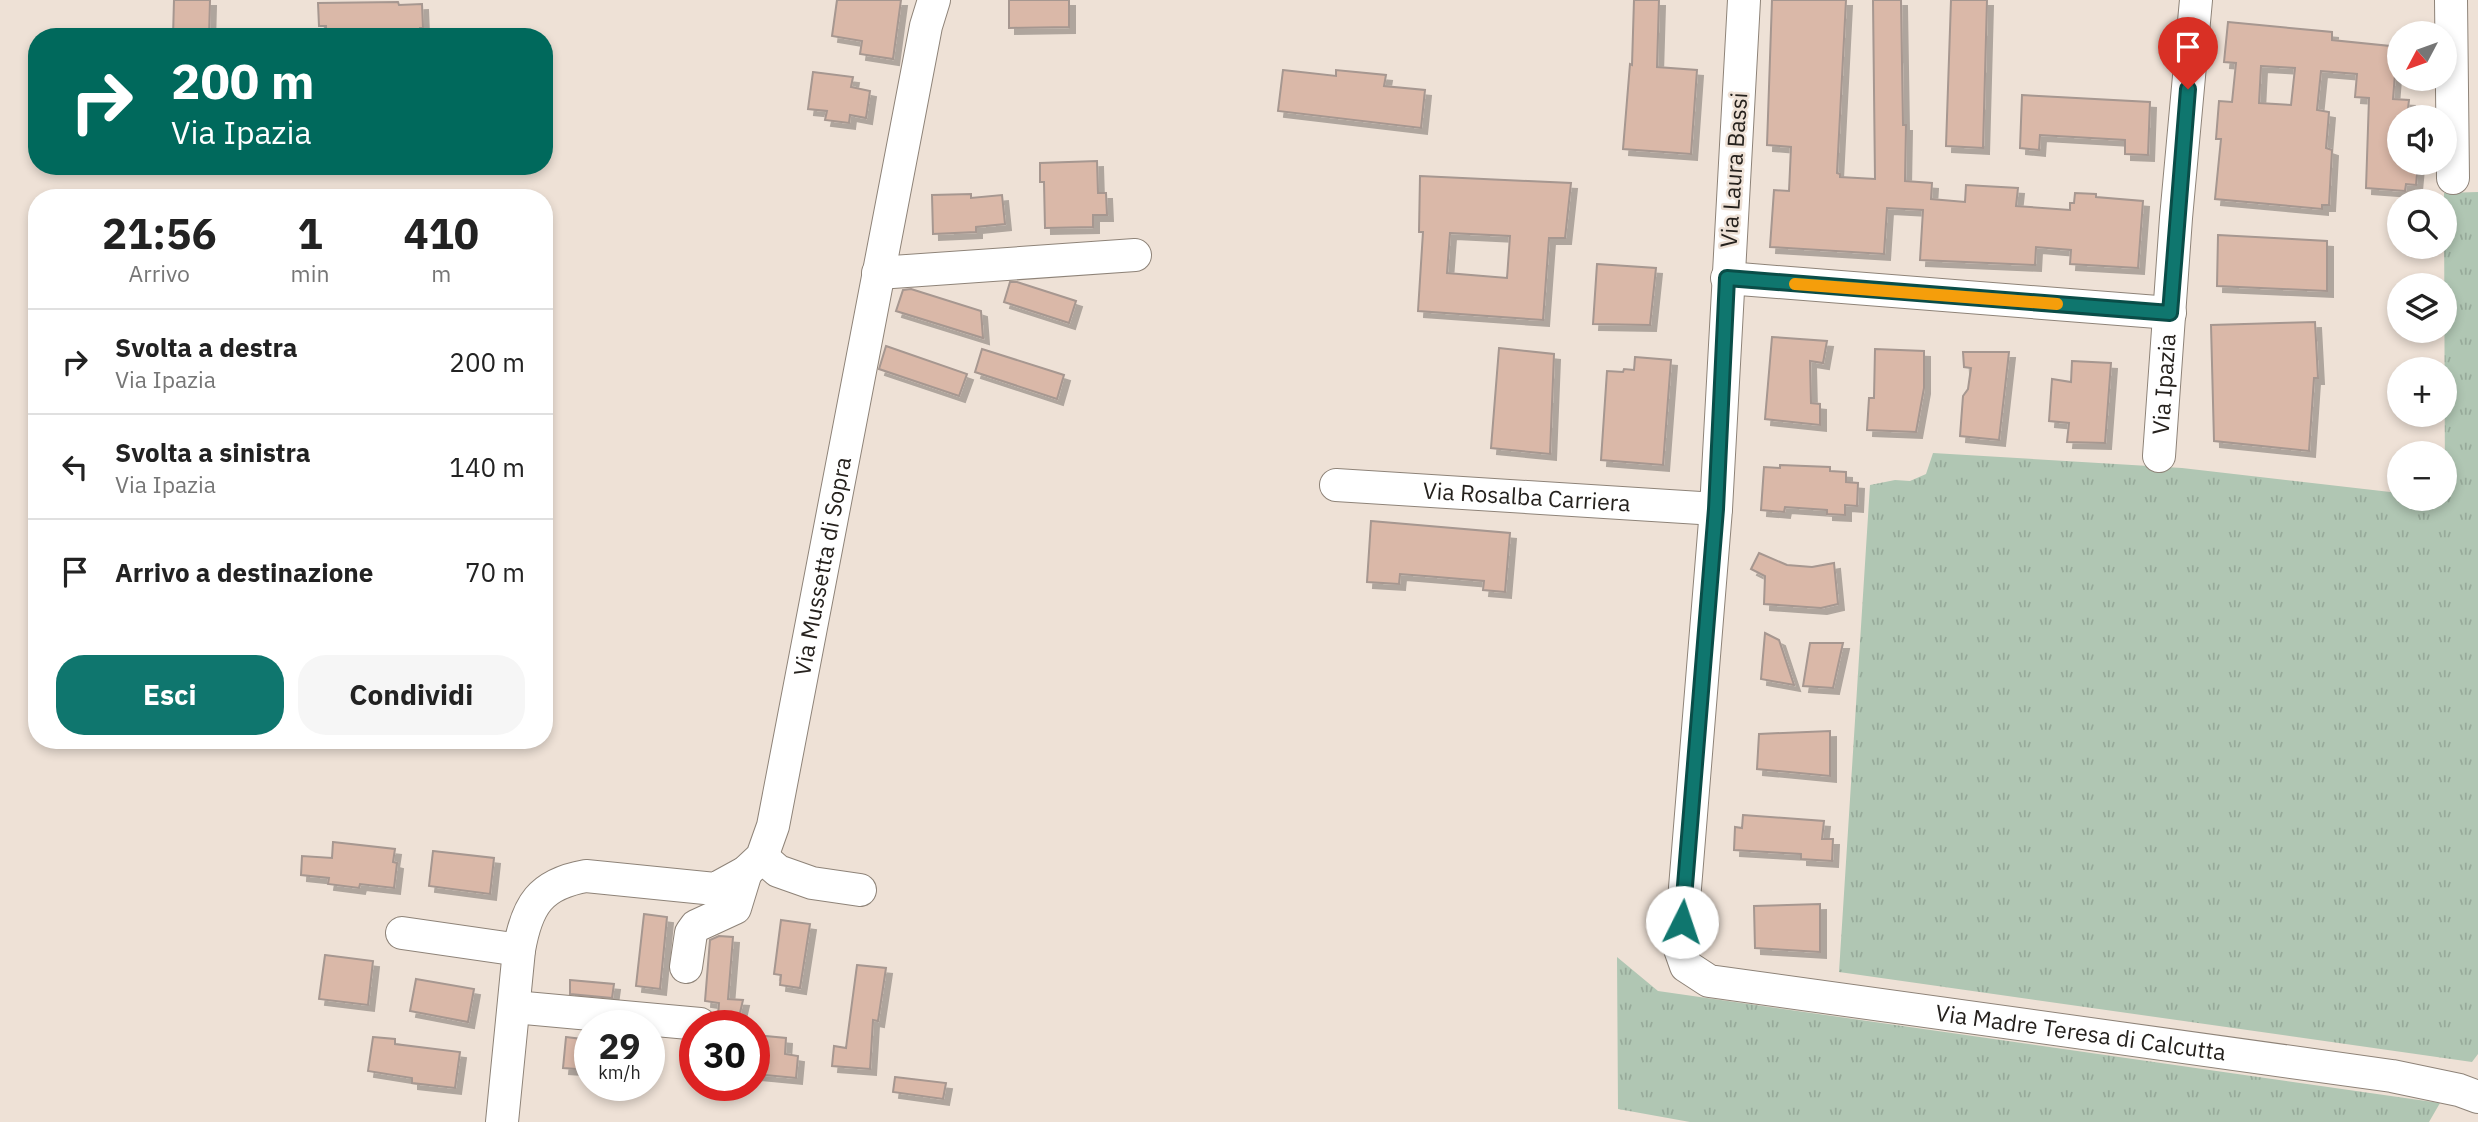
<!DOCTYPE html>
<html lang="it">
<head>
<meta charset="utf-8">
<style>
	body { margin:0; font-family:"IBM Plex Sans",sans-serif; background:#f6f6f6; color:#222; height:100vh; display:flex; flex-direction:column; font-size:26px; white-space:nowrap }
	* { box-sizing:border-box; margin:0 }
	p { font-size:23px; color:#767676 }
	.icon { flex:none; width:38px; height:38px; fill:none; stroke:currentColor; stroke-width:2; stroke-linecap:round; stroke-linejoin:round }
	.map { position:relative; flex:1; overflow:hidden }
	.side { position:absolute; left:28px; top:189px; width:525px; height:560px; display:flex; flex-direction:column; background:#fff; border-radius:28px; box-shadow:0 4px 10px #0003 }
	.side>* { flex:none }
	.hud { position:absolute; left:28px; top:28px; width:525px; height:147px; border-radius:28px; box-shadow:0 4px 10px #0003; background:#00695c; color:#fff; overflow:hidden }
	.needle { width:46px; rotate:229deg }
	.buttons { position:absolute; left:2387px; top:21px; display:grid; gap:14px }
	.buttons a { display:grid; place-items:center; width:70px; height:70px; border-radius:50%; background:#fff; box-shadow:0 4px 10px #0003; font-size:35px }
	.speed { position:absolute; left:574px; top:1010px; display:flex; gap:14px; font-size:35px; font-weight:700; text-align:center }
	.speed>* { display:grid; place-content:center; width:91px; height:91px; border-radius:50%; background:#fff; box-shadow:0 4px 10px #0003; line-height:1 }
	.speed small { font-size:18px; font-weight:400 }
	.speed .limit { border:10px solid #d22; background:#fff; color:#111 }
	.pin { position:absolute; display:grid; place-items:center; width:60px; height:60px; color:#fff; margin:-72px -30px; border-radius:50% 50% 50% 0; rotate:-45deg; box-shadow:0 0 7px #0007 }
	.pin .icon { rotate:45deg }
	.me { position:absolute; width:77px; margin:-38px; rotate:4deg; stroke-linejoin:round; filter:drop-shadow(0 0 5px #0008) }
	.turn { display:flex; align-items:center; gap:24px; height:147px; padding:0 28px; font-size:32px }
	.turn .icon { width:91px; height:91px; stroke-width:2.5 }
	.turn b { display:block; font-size:49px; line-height:60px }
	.eta { display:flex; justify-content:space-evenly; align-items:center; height:119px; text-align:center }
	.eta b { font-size:42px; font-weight:700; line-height:49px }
	.primary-button { display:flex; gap:14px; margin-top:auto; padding:14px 28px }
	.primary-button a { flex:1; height:80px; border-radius:28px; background:#0f766e; color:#fff; font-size:28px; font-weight:700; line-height:80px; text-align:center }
	.primary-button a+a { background:#f6f6f6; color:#222 }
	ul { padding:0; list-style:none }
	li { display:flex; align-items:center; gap:21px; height:105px; padding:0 28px; border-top:2px solid #e0e0e0 }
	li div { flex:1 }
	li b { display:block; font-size:26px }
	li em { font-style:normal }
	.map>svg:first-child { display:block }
	.park { fill:url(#park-tufts) }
	.building { fill:#dab8a8; stroke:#a69790; stroke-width:2; fill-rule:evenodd; filter:url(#shadow) }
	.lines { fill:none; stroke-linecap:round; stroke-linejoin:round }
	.minor-casing { stroke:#8e8378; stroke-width:34 }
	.minor { stroke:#fff; stroke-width:32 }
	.route-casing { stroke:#0a4d48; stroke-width:18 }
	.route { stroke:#0f766e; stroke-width:12 }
	.slow { stroke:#f59e0b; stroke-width:12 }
	.labels { text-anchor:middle; stroke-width:5; stroke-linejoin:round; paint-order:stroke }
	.street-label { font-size:23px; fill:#25211d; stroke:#eee1d6 }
</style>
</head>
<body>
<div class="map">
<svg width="2478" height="1122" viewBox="0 0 2478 1122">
	<defs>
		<pattern id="park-tufts" width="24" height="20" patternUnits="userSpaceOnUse" patternTransform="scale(1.75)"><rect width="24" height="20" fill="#b0c6b3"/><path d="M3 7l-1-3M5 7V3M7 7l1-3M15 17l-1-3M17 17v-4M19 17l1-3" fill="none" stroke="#97aa9a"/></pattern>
		<filter id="shadow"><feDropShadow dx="6" dy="6" stdDeviation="0" flood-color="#0004"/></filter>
	</defs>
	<rect width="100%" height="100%" fill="#eee1d6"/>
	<!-- park -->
	<g class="park">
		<path d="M2478,192V1054L2472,1062L1839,972L1870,485L1895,480L1910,481L1926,474L1933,453L2182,468L2399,493V499H2445L2444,193Z"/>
		<path d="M1617,957L1658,991L2440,1103L2429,1122H1690L1618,1109Z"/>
	</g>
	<!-- building -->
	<g class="building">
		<path d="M174,0H210L209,37H173Z"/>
		<path d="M837,0H901L893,59L860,54L862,41L832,36Z"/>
		<path d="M1009,0H1069V27L1009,28Z"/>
		<path d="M1634,0H1659L1657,67L1697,70L1691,154L1623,149L1630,64L1632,65Z"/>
		<path d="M1772,0H1846L1837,173L1840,174V177L1875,179L1873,0H1901L1903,125H1906L1905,181L1932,183L1931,199L1965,202L1966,185L2018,188L2016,206L2070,210V203H2074L2075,193L2096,194V197L2143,201L2138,268L2070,264L2071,250L2036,247L2035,265L1920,260L1923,210L1887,208L1884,254L1770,247L1774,190L1789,191L1791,147L1767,145Z"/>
		<path d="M1951,0H1987L1983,148L1946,146Z"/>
		<path d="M398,2L399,5L422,4L423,28H420L419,37H326V26H319L318,3Z"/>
		<path d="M2228,22L2332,32V40L2390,46L2389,61H2396L2393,99L2409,100L2407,117H2399V163H2418L2416,185L2406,184L2405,191L2366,188L2369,98L2355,97L2357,74L2321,71L2317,110L2329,112L2326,148L2332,150L2329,205H2322V209L2215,199L2221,139H2216L2219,101L2232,102L2236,63L2224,62ZM2261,66L2295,68L2291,105L2259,103Z"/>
		<path d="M1283,70L1336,76V70L1386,75L1384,86L1425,90L1421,128L1278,111Z"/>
		<path d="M813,72L853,77L851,87L870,91L866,118L850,115L849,123L825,120L827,111L808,109Z"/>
		<path d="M2022,95L2150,102L2148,155L2125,154V140L2040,135L2039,150L2020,148Z"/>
		<path d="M1097,161L1098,193H1106L1107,215H1093V227L1045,228L1044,182H1040V163Z"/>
		<path d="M1420,176L1571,183L1565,238H1549L1543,320L1418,311L1423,232H1419ZM1450,233L1510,236L1507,278L1447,273Z"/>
		<path d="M971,194V198L1002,195L1005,224L976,227V232L933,234L932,195Z"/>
		<path d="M2218,235L2327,241V291L2217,286Z"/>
		<path d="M1597,264L1656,268L1650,325L1593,324Z"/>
		<path d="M1010,282H1017L1076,301L1069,323L1004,302Z"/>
		<path d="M911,289L981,311L983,338L896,311L903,290Z"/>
		<path d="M2315,322L2318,378H2314L2309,451L2214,441L2211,325Z"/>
		<path d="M1772,337L1827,341L1823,363L1810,361L1811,403L1820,404V425L1765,419Z"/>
		<path d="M886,346L967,374L959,396L879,369Z"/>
		<path d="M1499,348L1554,354L1550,454L1491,448Z"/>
		<path d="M982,349L1064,375L1057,399L975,372Z"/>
		<path d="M1875,349L1924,351V388L1916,432L1867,430L1869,398H1874Z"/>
		<path d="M1963,352H2009L1999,440L1960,436L1963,396L1968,389L1971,368L1964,367Z"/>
		<path d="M1635,357L1671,360L1663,465L1601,460L1607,371L1623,372L1624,369L1634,370Z"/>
		<path d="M2072,361L2111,363L2105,443L2067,442L2069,423L2049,421L2052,379L2071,382Z"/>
		<path d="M1780,465L1830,467V471L1846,472V482L1858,483L1857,506L1845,505V515L1827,514V510L1785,507L1784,512L1761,510L1764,467L1780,468Z"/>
		<path d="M1371,521L1510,533L1505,592L1483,590L1484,581L1425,576L1400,574L1399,584L1367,582Z"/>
		<path d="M1759,553L1787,565L1812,567L1834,563L1838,604L1821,608L1764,604L1765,576L1751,569Z"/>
		<path d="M1765,633L1779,640L1794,685L1761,679Z"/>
		<path d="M1810,643H1843L1833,688L1803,686Z"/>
		<path d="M1830,731V776L1757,769L1759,734Z"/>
		<path d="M1743,815L1824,821L1822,839H1833L1832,861L1801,859V854L1734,850L1735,827L1742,828Z"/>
		<path d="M333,842L395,849L393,862L397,863L394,888L360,884L359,888L328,884L329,878L301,875L302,856L332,858Z"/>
		<path d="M433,851L494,858L490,894L429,886Z"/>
		<path d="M1820,904V952L1755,948L1754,906Z"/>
		<path d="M644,914L667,917L660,989L636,986Z"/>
		<path d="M781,920L810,924L800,988L780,985L781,975L774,974Z"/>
		<path d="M719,936L733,937L728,999L743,1000L739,1017L718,1015L719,1003L705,1001L710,940Z"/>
		<path d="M325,955L373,961L368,1005L319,999Z"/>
		<path d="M857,965L886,968L878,1021L873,1020L870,1069L832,1066L834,1046L846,1048Z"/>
		<path d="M416,979L474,989L468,1022L410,1011Z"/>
		<path d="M570,980L614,984L612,998L570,994Z"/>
		<path d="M754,1035L786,1038L785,1054L798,1056L796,1078L754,1074Z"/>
		<path d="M373,1037L395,1039V1044L460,1052L455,1088L412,1083V1078L368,1071Z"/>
		<path d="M566,1037L590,1040V1070L563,1068Z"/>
		<path d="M895,1077L946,1083L943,1099L893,1092Z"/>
	</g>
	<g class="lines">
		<!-- minor casing -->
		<g class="minor-casing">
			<g id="minor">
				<path id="s1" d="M1744,0L1716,509L1680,949L1686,966L1709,981L2392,1076L2459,1090L2478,1097"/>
				<path d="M2451,0L2453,178"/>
				<path d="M878,273L1135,255"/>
				<path d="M1727,278L2170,313"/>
				<path id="s2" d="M2159,456L2176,218L2196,0"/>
				<path id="s3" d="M1336,485L1716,509"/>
				<path d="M762,857L778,871L812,883L860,890"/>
				<path d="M402,933L519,950"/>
				<path d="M686,967L691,933L696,926L735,908L746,872"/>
				<path d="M514,1007L700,1024"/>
				<path id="s4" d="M502,1122L519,950C527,905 540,884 586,876L715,889L746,872L762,857L773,826L926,26L934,0"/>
			</g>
		</g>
		<!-- minor -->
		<use href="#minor" class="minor"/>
	</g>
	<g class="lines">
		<!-- route casing -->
		<g class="route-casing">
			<path id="route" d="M1682,922L1716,509L1727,278L2170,313L2188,89"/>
		</g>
		<!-- route -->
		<use href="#route" class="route"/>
		<!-- slow -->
		<path class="slow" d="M1795,284L2057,304"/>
	</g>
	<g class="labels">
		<!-- street labels -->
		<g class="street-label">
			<text transform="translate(1734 170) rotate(-86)" y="8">Via Laura Bassi</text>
			<text dy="8" stroke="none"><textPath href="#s2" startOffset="72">Via Ipazia</textPath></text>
			<text dy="8" stroke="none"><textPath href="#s3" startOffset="191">Via Rosalba Carriera</textPath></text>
			<text dy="8" stroke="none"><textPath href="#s4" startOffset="766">Via Mussetta di Sopra</textPath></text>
			<text dy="8" stroke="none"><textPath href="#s1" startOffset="1372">Via Madre Teresa di Calcutta</textPath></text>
		</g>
	</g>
</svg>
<div class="buttons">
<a><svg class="needle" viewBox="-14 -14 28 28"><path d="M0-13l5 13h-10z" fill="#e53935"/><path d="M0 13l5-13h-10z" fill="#767676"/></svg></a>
<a><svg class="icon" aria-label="sound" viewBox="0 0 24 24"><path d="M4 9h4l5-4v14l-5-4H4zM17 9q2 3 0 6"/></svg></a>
<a><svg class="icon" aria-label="search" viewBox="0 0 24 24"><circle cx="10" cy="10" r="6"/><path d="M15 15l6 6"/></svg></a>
<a><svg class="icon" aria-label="layers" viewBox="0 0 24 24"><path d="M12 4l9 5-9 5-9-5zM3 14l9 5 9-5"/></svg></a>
<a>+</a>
<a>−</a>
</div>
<div class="speed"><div>29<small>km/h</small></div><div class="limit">30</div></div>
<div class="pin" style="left:2188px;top:89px;background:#d93025"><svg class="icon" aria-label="arrive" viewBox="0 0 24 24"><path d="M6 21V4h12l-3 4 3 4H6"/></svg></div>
<svg class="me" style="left:1682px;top:922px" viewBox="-20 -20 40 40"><circle r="19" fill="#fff"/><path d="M0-13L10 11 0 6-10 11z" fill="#0f766e"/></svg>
<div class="hud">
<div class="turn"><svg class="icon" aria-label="right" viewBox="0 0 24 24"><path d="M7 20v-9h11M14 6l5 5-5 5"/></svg><div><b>200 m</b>Via Ipazia</div></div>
</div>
<section class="side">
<div class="eta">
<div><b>21:56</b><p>Arrivo</p></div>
<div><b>1</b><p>min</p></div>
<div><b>410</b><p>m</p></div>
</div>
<ul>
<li><svg class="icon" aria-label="right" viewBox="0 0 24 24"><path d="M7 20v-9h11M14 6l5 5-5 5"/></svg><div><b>Svolta a destra</b><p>Via Ipazia</p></div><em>200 m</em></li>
<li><svg class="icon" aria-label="left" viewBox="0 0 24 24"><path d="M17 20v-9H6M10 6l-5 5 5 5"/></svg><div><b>Svolta a sinistra</b><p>Via Ipazia</p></div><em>140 m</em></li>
<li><svg class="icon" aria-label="arrive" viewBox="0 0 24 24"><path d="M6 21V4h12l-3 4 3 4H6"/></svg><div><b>Arrivo a destinazione</b></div><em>70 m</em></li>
</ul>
<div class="primary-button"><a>Esci</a><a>Condividi</a></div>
</section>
</div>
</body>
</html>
